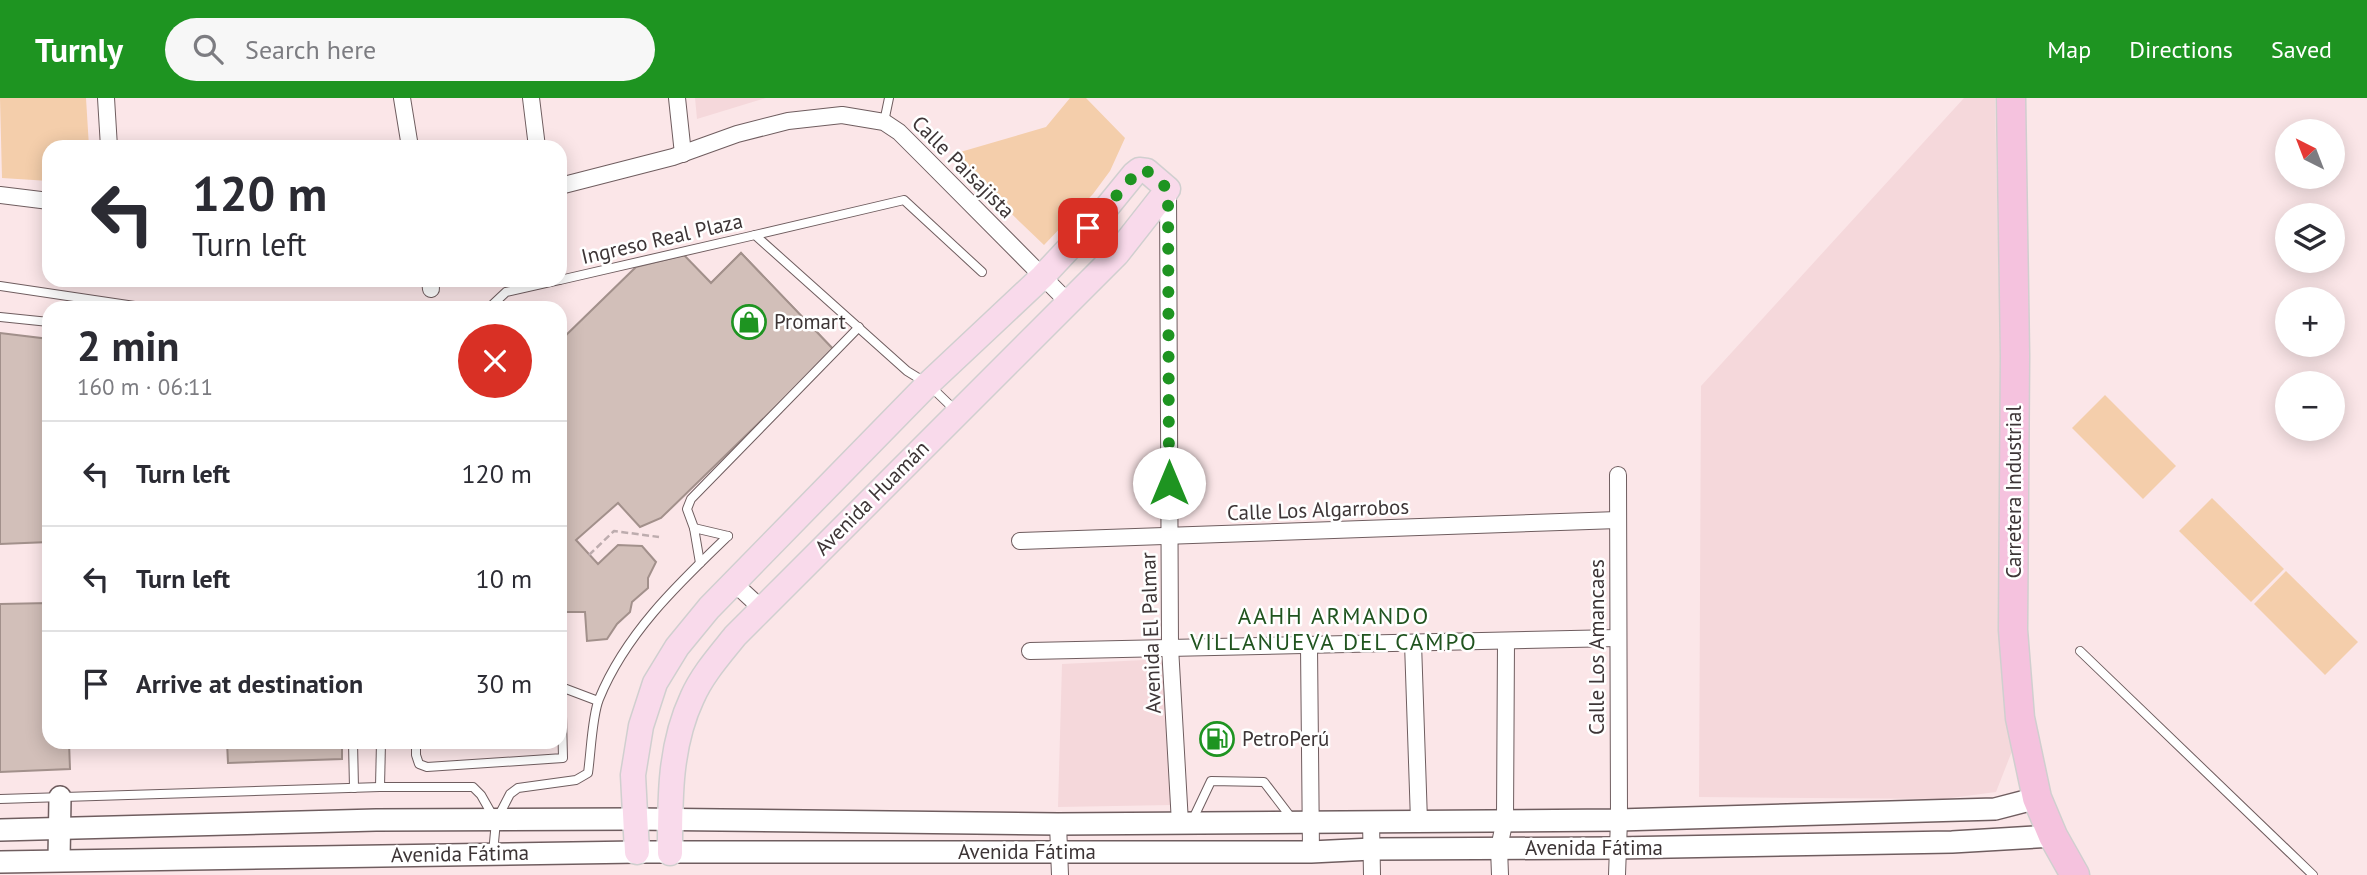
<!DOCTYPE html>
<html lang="en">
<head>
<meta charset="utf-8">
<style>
	body { margin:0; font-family:"PT Sans",sans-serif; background:#f7f7f7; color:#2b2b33; height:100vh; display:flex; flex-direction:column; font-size:26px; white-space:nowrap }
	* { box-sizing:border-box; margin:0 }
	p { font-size:23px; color:#7c7c81 }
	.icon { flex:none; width:38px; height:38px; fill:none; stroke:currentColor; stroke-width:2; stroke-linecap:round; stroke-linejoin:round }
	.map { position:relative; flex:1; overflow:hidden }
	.drawer { position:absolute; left:42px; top:203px; width:525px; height:448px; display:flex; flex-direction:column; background:#fff; border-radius:21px; box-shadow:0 4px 18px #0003 }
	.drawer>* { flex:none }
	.top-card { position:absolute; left:42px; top:42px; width:525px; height:147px; border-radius:21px; box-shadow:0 4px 18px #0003; background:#fff; color:#2b2b33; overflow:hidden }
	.needle { width:46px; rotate:318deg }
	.controls { position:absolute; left:2275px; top:21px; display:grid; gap:14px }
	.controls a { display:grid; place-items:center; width:70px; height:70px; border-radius:50%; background:#fff; box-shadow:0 4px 18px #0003; font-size:35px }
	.pin { position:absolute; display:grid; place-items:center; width:60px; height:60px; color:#fff; margin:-30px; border-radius:14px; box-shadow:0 4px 10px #0006 }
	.me { position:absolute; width:77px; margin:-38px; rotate:0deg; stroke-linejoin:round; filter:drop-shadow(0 0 5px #0008) }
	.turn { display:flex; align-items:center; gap:24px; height:147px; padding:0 35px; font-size:32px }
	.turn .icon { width:91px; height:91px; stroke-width:2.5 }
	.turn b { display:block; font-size:49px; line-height:60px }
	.round { display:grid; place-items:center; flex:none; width:74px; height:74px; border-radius:37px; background:#f7f7f7 }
	.head { display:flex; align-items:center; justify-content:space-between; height:119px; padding:0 35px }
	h1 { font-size:42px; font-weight:600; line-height:52px }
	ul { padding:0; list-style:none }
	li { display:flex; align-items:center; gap:21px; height:105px; padding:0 35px; border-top:2px solid #e1e1e2 }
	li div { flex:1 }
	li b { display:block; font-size:26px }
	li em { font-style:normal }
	header { display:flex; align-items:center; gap:42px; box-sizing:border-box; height:98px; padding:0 35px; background:#1e9421; color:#fff }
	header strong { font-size:33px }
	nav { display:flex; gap:38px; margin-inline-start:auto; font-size:24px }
	.search { width:490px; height:63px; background:#f7f7f7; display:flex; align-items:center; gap:18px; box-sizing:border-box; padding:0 24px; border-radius:38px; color:#7c7c81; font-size:26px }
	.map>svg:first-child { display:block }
	.built { fill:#f5d8db }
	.green { fill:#f4ceab }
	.building { fill:#d2bfb9; stroke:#a2908b; stroke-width:2 }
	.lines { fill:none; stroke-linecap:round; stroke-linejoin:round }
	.lane-casing { stroke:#6f5d5f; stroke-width:10 }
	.street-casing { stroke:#6f5d5f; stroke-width:18 }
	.secondary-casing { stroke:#6f5d5f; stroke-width:24 }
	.primary-casing { stroke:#d0cfcf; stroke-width:27 }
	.highway-casing { stroke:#d0cfcf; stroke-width:31 }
	.path { stroke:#bdacae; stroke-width:2.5; stroke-dasharray:7 3.5; stroke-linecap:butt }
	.lane { stroke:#fff; stroke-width:8 }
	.street { stroke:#fff; stroke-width:16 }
	.secondary { stroke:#fff; stroke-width:21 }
	.primary { stroke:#f9daeb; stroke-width:24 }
	.highway { stroke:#f5c2de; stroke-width:28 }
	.route { stroke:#1e9421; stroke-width:12; stroke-dasharray:0 21.6 }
	.labels { text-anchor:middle; stroke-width:5; stroke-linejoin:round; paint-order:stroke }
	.street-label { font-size:21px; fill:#3d3536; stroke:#fff }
	.poi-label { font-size:21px; fill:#3d3536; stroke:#fff; text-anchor:start }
	.neighbourhood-label { font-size:23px; letter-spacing:2px; fill:#20541f; stroke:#fff }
</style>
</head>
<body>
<header>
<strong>Turnly</strong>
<div class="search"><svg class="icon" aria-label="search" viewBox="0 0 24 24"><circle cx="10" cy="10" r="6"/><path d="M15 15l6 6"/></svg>Search here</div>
<nav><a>Map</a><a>Directions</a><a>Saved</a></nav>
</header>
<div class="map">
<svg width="2367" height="777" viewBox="0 0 2367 777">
	<rect width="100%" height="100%" fill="#fbe6e8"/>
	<!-- built -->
	<g class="built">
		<path d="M695,0H766L697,21Z"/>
		<path d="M1964,0H1995L2007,568L2014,648L1996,694L1943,701L1699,699L1701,288Z"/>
		<path d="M1165,561L1172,707L1058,709L1062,566Z"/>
	</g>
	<!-- green -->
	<g class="green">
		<path d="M0,0H86L89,49H49V83L2,80Z"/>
		<path d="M1070,0H1086L1125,40L1110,73L1093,96L1044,147L950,57L1046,29Z"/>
		<path d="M2105,297L2176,368L2143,401L2072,330Z"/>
		<path d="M2212,400L2284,471L2251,504L2179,433Z"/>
		<path d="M2286,473L2358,544L2325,577L2254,506Z"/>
	</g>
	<!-- building -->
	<g class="building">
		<path d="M741,155L834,252L774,311L663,196L693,167L711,185Z"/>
		<path d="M741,155L834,252L661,420L640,429L618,405L576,442L598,466L618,447L642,448L656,464L648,480V490L632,504L630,514L617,526L607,541L587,543L585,514H560V243L636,169L684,157L711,185Z"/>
		<path d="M0,235L49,241V444L0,446Z"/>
		<path d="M49,505V644H69L70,671L0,674V506Z"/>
		<path d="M227,644H342V661L228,665Z"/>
	</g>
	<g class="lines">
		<!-- lane casing -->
		<g class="lane-casing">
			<g id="lane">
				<path d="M884,24L889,0"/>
				<path d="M755,137L904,102L982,174"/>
				<path d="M560,182L755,137L907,273L928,286L955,312"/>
				<path d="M0,188L148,210"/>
				<path d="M489,210L506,194L559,182"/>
				<path d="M0,219L49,224"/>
				<path d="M694,430L728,438"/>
				<path d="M700,465L694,430L687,411L691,401L859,229"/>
				<path d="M2080,553L2313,777"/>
				<path d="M561,589L598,603"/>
				<path d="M353,644L354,690"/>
				<path d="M416,644V657L419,666L427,669L563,660L560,535"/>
				<path d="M380,689L381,644"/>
				<path d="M0,701L380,689H473L481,697L494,720"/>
				<path d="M1192,723L1211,683L1264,684L1293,722"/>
				<path d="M493,755L496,723L510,696L518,690L576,682L588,675C591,654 592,618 599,601C626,535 678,486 728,438"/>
			</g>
		</g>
		<!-- street casing -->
		<g class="street-casing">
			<g id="street">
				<path d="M106,0L109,49"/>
				<path d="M402,0L410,49"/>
				<path d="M531,0L537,49"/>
				<path d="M677,0L683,56"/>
				<path d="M560,88L673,59L737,36L788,23L842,17L884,24L899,34L925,60L1069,205"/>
				<path d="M1168,91L1170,549L1180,725"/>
				<path d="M0,97L49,103"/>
				<path d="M430,182L431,191"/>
				<path d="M1020,443L1618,422"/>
				<path d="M734,485L762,511"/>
				<path d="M1413,545L1419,723"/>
				<path d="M1309,548L1311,754"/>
				<path d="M1030,553L1618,540"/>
				<path d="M1371,723L1372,777"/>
				<path d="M1058,726L1060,777"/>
				<path d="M1500,777L1499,750L1505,721L1506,543"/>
				<path d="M1617,777L1619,722L1618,377"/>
			</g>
		</g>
		<!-- secondary casing -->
		<g class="secondary-casing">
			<g id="secondary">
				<path d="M0,732L376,722L635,721L1058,726L1619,722L1995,711L2037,700"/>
				<path d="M59,762L60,699"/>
				<path d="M0,764L637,754H1311L1372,751L1616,750L1952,744L2053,738"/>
			</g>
		</g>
		<!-- primary casing -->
		<g class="primary-casing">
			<path id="primary" d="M637,754L633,677L641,628L655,585L677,549L709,510L928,286L1042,179L1103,114L1134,76L1139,72L1147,73L1168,91L1117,156L735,538C719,558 702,577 692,600C669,649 670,703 670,755"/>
		</g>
		<!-- highway casing -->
		<g class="highway-casing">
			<path id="highway" d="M2011,0L2015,258L2013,532L2020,620L2037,700L2053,738L2075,777"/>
		</g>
		<!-- path -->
		<path class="path" d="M589,457L614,433L659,439"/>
		<!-- lane -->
		<use href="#lane" class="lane"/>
		<!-- street -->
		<use href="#street" class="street"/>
		<!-- secondary -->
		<use href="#secondary" class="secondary"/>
		<!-- primary -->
		<use href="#primary" class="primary"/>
		<!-- highway -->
		<use href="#highway" class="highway"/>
	</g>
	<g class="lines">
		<!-- route -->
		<path class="route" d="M1088,130L1139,72L1147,73L1168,91L1169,385"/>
	</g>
	<!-- icons -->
	<defs>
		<g id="shop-ring" transform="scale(1.75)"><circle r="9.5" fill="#fff" stroke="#1e9421" stroke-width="1.5"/><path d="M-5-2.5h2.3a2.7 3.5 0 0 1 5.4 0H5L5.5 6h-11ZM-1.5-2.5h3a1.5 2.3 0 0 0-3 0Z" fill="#1e9421"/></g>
		<g id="fuel-ring" transform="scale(1.75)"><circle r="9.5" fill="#fff" stroke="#1e9421" stroke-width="1.5"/><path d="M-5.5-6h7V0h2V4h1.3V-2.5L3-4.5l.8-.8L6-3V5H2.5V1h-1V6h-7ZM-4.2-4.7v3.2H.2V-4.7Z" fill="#1e9421"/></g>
	</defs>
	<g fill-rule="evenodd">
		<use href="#shop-ring" x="749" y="224"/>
		<use href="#fuel-ring" x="1217" y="641"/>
	</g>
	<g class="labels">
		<!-- street labels -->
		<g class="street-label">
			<text transform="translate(963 69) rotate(45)" y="7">Calle Paisajista</text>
			<text transform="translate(662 141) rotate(-13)" y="7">Ingreso Real Plaza</text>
			<text transform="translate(2014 394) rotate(-90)" y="7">Carretera Industrial</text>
			<text transform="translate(872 400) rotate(-45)" y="7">Avenida Huamán</text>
			<text transform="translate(1318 412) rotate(-2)" y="7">Calle Los Algarrobos</text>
			<text transform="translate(1151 535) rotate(-92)" y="7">Avenida El Palmar</text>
			<text transform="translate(1597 549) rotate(-90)" y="7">Calle Los Amancaes</text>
			<text x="1594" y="757">Avenida Fátima</text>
			<text x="1027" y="761">Avenida Fátima</text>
			<text transform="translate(460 756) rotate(-1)" y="7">Avenida Fátima</text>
		</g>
		<!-- poi labels -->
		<g class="poi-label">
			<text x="774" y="231">Promart</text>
			<text x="1242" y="648">PetroPerú</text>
		</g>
		<!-- neighbourhood labels -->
		<g class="neighbourhood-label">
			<text x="1334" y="526">AAHH ARMANDO<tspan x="1334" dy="26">VILLANUEVA DEL CAMPO</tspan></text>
		</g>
	</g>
</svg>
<div class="controls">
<a><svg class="needle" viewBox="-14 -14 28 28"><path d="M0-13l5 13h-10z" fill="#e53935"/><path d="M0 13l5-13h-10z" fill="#7c7c81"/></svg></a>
<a><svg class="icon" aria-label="layers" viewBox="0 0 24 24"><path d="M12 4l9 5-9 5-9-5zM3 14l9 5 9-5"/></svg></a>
<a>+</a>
<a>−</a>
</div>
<div class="pin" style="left:1088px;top:130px;background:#d93025"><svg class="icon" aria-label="arrive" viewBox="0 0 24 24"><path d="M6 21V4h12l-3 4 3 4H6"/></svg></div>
<svg class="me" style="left:1169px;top:385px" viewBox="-20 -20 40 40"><circle r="19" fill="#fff"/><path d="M0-13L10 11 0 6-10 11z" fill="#1e9421"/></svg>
<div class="top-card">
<div class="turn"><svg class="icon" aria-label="left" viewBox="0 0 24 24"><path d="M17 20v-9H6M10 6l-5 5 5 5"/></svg><div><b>120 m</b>Turn left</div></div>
</div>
<section class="drawer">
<div class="head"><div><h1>2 min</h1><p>160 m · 06:11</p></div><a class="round" style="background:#d93025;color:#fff"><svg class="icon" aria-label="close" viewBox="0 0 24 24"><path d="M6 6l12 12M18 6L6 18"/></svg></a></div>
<ul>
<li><svg class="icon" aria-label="left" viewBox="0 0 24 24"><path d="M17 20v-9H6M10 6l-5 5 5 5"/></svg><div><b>Turn left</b></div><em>120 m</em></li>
<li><svg class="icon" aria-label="left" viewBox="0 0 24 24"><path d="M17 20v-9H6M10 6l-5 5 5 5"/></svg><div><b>Turn left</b></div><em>10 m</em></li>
<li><svg class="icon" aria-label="arrive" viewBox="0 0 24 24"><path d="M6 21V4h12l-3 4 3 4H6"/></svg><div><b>Arrive at destination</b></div><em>30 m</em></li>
</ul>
</section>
</div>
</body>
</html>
